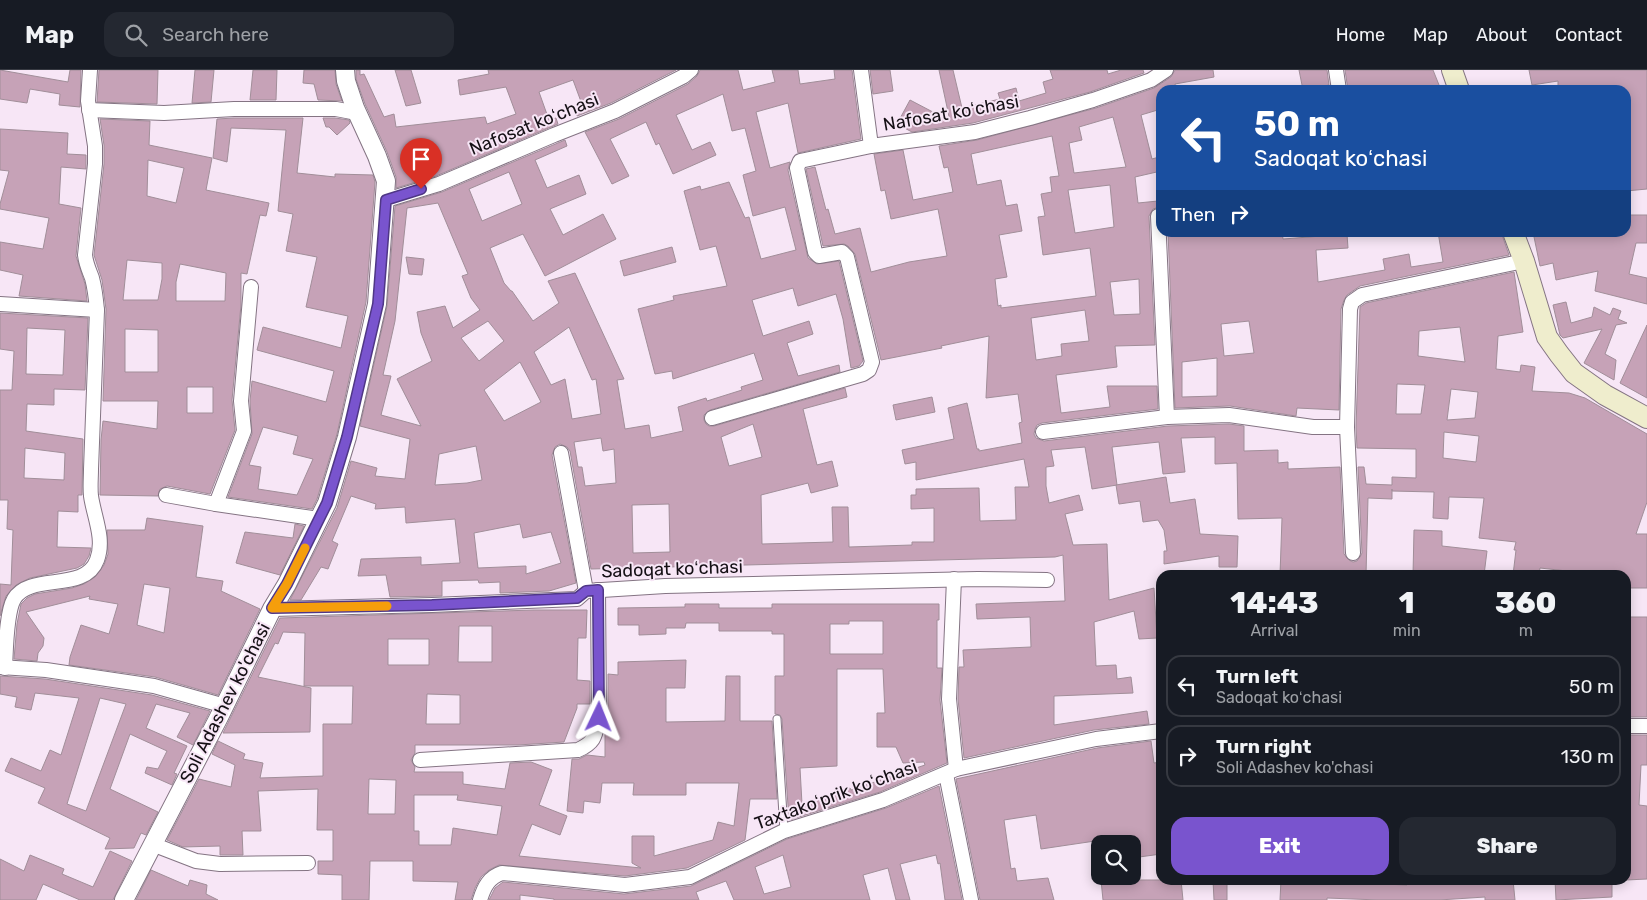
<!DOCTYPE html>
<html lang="en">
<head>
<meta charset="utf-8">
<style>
	body { margin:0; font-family:Rubik,sans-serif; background:#242831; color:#f1f3f6; height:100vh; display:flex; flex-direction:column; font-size:19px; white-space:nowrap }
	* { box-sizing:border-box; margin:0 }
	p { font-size:16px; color:#9ea1a6 }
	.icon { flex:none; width:28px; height:28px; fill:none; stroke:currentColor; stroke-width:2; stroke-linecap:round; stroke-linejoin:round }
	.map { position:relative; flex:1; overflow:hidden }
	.panel { position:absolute; left:1156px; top:500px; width:475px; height:315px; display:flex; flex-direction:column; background:#171b24; border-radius:15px; box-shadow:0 2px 12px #0003 }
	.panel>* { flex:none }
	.guide { position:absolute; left:1156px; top:15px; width:475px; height:152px; border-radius:15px; box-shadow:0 2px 12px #0003; background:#1a4fa0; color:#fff; overflow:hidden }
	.fabs { position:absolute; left:1091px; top:765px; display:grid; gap:10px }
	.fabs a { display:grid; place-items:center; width:50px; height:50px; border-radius:10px; background:#171b24; box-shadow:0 2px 12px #0003; font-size:25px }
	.pin { position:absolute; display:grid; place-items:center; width:42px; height:42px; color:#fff; margin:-51px -21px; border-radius:50% 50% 50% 0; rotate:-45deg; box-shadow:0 0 5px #0007 }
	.pin .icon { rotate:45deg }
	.me { position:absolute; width:55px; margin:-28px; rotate:2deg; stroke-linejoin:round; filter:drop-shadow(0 0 4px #0008) }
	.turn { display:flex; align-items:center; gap:18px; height:105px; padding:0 15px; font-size:22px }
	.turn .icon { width:65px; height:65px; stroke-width:2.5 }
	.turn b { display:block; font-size:35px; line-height:42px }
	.then { display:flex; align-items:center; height:48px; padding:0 15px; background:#0003; gap:10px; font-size:19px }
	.eta { display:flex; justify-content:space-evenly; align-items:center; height:85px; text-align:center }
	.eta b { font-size:30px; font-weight:800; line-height:35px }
	.cta { display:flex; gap:10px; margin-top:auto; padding:10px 15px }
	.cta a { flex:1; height:58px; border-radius:15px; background:#7954ce; color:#fff; font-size:20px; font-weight:800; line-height:58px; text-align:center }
	.cta a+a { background:#242831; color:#f1f3f6 }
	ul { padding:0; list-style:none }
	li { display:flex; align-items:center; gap:15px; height:62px; margin:0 10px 8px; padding:0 5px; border:2px solid #363941; border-radius:15px }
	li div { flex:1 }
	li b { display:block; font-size:19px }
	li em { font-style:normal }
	header { display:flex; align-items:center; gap:30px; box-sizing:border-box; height:70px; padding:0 25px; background:#171b24; border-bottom:1px solid #363941 }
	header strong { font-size:24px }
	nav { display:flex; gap:28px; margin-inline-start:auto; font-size:18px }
	.search { width:350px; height:45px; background:#242831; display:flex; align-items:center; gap:12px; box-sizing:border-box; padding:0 18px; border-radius:15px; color:#9ea1a6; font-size:19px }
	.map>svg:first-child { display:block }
	.building { fill:#c6a2b7; stroke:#a18e99; fill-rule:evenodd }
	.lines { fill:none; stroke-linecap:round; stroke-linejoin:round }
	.service-casing { stroke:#847483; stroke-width:9 }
	.minor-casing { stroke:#847483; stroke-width:16 }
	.tertiary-casing { stroke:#847483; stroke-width:20 }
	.secondary-casing { stroke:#847483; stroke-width:22 }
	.service { stroke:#fff; stroke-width:7 }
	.minor { stroke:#fff; stroke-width:14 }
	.tertiary { stroke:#fff; stroke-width:18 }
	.secondary { stroke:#efedcd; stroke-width:20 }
	.route-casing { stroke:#4f3786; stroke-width:12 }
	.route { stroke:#7954ce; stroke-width:9 }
	.slow { stroke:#f59e0b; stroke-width:9 }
	.labels { text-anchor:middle; stroke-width:4; stroke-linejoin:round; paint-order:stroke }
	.street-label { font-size:18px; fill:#151015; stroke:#f7e6f6 }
</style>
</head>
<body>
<header>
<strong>Map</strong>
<div class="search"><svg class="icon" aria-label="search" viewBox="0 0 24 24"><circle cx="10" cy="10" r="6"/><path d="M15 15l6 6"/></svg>Search here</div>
<nav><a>Home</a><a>Map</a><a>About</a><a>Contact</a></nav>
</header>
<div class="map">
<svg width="1647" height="830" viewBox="0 0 1647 830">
	<rect width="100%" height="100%" fill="#f7e6f6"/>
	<!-- building -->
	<g class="building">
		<path d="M0,0L68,12L70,0H81L80,37L59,35L60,24L30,19L27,33L0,29Z"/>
		<path d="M99,0H158L157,34L97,32Z"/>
		<path d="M195,0H214L211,32L192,33Z"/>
		<path d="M253,0H277L276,30H250Z"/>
		<path d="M304,0H335L336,14L342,31L318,30L314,14L303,13Z"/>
		<path d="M356,0H360V5L364,4L384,47L394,44L396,57L485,47L487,54L516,44L506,17L460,25L458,10L489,4L488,0H676L611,33L577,46L574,41L583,37L573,10L539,22L549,50L556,48L558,54L436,106L396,118V107L387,82L365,34L356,9Z"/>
		<path d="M395,0H411L421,33L406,36Z"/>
		<path d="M700,0H738L743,20L775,12L772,0H798L800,14L835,9L834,0H852L861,69L798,83L788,33L756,42L770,98L790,92L788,100L808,188L817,194L839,191L863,291L859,296L851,298L843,249L836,224L798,236L793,218L752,230L763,266L809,251L813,264L787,273L798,306L839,295L840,302L710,340L704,345V350L706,354L709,356H714L845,318L847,327L803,339L817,395L832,391L838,416L811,423L808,413L761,425L762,474L833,472L832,437H848L849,477L912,475V472H934V438L911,439V425H916V419L979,418L980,451L1016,450L1015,417H1029L1024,389L916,410V392L905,394L902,380L954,369L948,338L967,333L977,379H979V381L1022,373L1019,353L1022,352L1018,324L986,328L989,266L941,276L942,278L881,290L855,184L848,176L844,174L823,176L806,99L815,97L826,140L828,139L835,164L860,158L871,202L909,192L947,186L938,139L891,149L885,120L881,121L874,84L903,80L913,130L953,122L948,97L944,98L939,76L977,70L1096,38L1154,18L1171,7L1175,0H1213L1214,7L1175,14L1176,20H1161V39L1141,45L1152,89L1159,87L1161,95V101L1135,107L1138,133L1158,131L1159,137L1153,139L1149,146L1155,275L1115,276L1117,297L1056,305L1061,343L1110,337L1107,316H1157L1158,339L1042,353L1037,355L1035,359L1034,364L1036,368L1044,371L1168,356L1229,354L1244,356V381L1278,380V393L1288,392V399L1340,397L1344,484L1349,490L1353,492L1357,491L1360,487L1362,483L1358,397H1364L1366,414L1392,415V407L1416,408V379L1357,378L1356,357L1360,237L1366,233L1514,202L1523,262L1498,266L1496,299L1520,302L1521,295L1535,297L1532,321L1569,323L1585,328L1647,364V432L1636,464H1647V518H1626V505H1576V502L1540,498L1539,505H1513L1516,480H1514L1516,472L1479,468L1484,428L1449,427L1448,449L1433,448L1434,422L1392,421V419V429L1368,428L1366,505H1280L1282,448L1238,449L1237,393L1215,394V367L1181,368L1185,402L1163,404L1159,372L1112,377L1117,415L1092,419L1085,377L1051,380L1054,396L1046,397V416L1049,433L1079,425L1083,440L1065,444L1073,475L1107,474L1109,530L1154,518L1157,568L1139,569L1134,541L1094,552L1096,596L1116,595L1117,609L1131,607L1133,623L1054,626V655L1147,641L1149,654L1094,660L964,688L958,629L959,597H964L963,580L1031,577L1030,547L977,549L976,534L1065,531L1063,485L1055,487L1017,488L591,499L570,381L567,377L560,374L555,377L552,385L576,513L549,521L500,523V512L479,513L478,510L442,511V526L390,527L386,505L358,506L361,489L421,487V495L460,493L455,449L406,453L405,437L375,439L376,434L351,426L332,471L338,474L328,499L321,497L301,530H290L337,438L351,391L377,398L375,406L405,409L410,369L360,356L387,236L395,136L442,122L565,70L567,76L535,90L547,118L579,105L586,124L550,139L563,165L603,144L616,169L545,206L523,164L490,178L504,213L511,221H512L533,251L559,233L548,211L575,203L624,309L617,310L625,359L649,355L651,368L683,361L678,337L706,328L707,331L742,320L741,317L763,310L754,283L673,309L672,301L655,304L638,239L674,230L673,226L727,216L716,176L700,180L684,121L700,116L701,120L729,112L745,148L749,147L761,189L796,180L785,137L753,146L743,105L756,101L745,58L732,61L723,24L676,45L692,80L710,72L716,85L673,104L659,73L656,75L646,52L610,69L629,106L612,114L585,62L619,49L688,14L697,6ZM1113,47L1126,97L1074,103L1069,73L1082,70L1079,57ZM1052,66L1059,106L1050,107L1052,122L1041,124L1045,146L1038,147L1043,185L1090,178L1096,226L1001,238V235L998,236L995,209L1007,207L999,165L1022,161L1017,134L1006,136L1001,110L977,115L971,84ZM509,102L522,134L482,151L469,119ZM1110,115L1114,157L1075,163L1068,120ZM438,133L468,204L462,206L471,228L480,240L453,258L445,236L417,242L421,263L432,291L397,309L421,356L381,345L391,306L383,305L395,251L407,138ZM1139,209L1140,244L1114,245L1110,212ZM1085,240L1089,271L1061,274L1062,286L1036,290L1031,248ZM488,251L504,271L479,291L461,268ZM569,257L592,310L596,309L601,344L572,349L565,309L551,315L534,282ZM1460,257L1465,292L1418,286L1419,261ZM520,292L541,332L504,351L484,320ZM1397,314L1425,315L1421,344H1396ZM1451,319L1478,322L1475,348L1447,350ZM753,354L762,387L729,396L721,367ZM1444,362L1479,366L1476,392L1443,388ZM601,368L603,381L614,379L616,413L585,416L582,397H578L574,372ZM476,376L482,410L467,413L435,415L439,384ZM669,434L670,482L633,483L632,435ZM520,454L523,468L551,462L561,493L526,504V496L478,498L474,463Z"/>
		<path d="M870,0H890L893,21L873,24Z"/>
		<path d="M939,0H953L962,38L1000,29L998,23L1016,18L1019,31L1046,23L1043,12L1053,9L1050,0H1107L1108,4L1121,0H1143L1144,3L1090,22L973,53L912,62L897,54L910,30L950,51Z"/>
		<path d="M1299,0H1327L1329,15L1303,20Z"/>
		<path d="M1345,0H1433L1441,20H1348Z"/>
		<path d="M1529,0H1647V119L1626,121V20H1558V11L1532,15Z"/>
		<path d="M234,48H303L297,103L335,107V104L373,105L375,112L366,232L337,364L317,429L312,439L228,427L252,364L250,331L252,311L326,332L334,301L257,280L263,257L341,278L348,246L306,237L317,187L286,181L293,144L278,141L286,60L231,58L227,92L213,88L217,49ZM263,357L298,366L293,384L313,389L297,425L258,419L261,397L249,395Z"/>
		<path d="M323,48H335L349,50L350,53L337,65L329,57H326Z"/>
		<path d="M100,49L150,51L149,75L212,88L206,120L269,133L266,146L260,145L247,204L241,203V235L232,330L235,360L210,424L167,416L160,419L158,426L100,425L101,370L103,351L157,359L158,331H103L106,239L102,210L94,185L104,94V75ZM148,90L184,98L176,133L147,126ZM127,190L162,193V209L158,230H123ZM180,194L226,203L225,231H176V212ZM125,259L158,260V302H125ZM187,317H213V343H187Z"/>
		<path d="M0,59L68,63L67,84L86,85V99L61,97L59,134L81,138L76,186L85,214L87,231L19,226L23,205L0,200V172L43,179L49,148L0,139V134L9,101L0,100Z"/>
		<path d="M1626,145H1647V173H1636L1629,204L1647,208V234L1595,221L1598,201L1556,210L1553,193L1540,196L1533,162H1626Z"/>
		<path d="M1168,162H1178V166L1241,165V162H1282L1283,169L1347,164L1348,178L1316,180L1318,212L1385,200L1383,189L1409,184L1411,197L1443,192L1438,162H1501L1509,185L1360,216L1347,225L1344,230L1341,239L1339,340L1297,338L1296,346L1230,336L1175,338ZM1249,251L1254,283L1224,286L1221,254ZM1217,288V326L1182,327V292Z"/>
		<path d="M672,177L676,192L624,206L620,191Z"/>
		<path d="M406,187L424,189L422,205L409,204Z"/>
		<path d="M1566,232L1571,253L1592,247L1594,237L1610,245L1613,238L1621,241L1618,249L1627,253L1616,255L1605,284L1616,290L1614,310L1584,293L1602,259L1563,268L1560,265L1553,235Z"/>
		<path d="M0,243L88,248L85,320L54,319V335L27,334L26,361L83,369L82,425H78V442L58,441L57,477L91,478L89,486L84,494L77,498L30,508L16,515L6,526L0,546V514L11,515L13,460L7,459L8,430H0V320H12L14,281L0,279ZM27,258L65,260L63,305L26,304ZM25,378L65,383L64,410L24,408Z"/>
		<path d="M1647,255V328L1620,313Z"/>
		<path d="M932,327L935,342L896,350L893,335Z"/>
		<path d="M1166,407L1170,433L1195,429L1200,464L1238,466L1237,497H1219V486L1164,494V481H1167L1164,460L1158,450L1143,452L1140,431L1119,434L1116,415Z"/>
		<path d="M147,448L203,456L196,507L223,511L221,521L260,539L218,625L155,607L69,595L70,587L81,555L109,564L118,534L89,529L90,526L26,542L44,568L43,576L38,583L37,591L14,589L17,554L21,534L27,528L35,524L72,518L84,514L95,507L104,495L108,484L107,460H145ZM144,514L170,518L164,563L137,555Z"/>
		<path d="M295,454L304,456L280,505L236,493L245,462L293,468Z"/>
		<path d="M1414,460L1442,461V476L1487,481L1484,505H1413Z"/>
		<path d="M685,534H719V538H772V534H939V550H937V598H942L940,630L947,693L880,722L789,750L782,649L780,645L775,644V606H784V564H772V561H719V553H686L685,558H666V564L639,565V555H618V538L685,537ZM849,551H883V584H830V554H849ZM837,599H883L885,643H877V677H896L903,693L924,692L925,695L851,720L850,718L802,734L800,698L837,696Z"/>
		<path d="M534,540H587L586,568H578L577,610L590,611V634H577V638L564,672L518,675H415V683L411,690L415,697L414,702H463V714L505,719L510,693L531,692L552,700L539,735L567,746L560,765L532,754L519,786L641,798L632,793V766H654V786L713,770L718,752L734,756L739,713H686V725H633L634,713H602L600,733L584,731L583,743L567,741L572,689H579L587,685L605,687V660L608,647V604L618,605V592L686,590L685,618H666V652L725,651L726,606H740V651H772L777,729H750L745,770L687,798L625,806L499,795L489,800L481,807L475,818L471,830H455L458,812L413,811V791H370L369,830H342V805L318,804V791H333V760H317L318,719L258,721L261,761H242L243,785H220V776L183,777L167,770L199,709L231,717L235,695L212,684L218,671L245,684L243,689L263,693L260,708L323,706V654H352L353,616H304L305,563L283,562L278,574L275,573L258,607L311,618L310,662L223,663L280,548ZM459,556H492V592H458ZM388,569H429V595H388ZM427,624L460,625V654H426ZM369,709L396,710L395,744H368ZM414,725H458L457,730L502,736L497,765L453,758L451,775H419V761H414Z"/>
		<rect x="1626" y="547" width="21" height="100"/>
		<path d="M0,606L45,609L152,625L210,641L193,675L177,667L190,643L156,634L146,658L187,676L174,703L177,704L172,715L145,703L147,697L158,699L167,681L130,664L110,719L158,742L146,765L141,763L134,778L105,779L110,768L38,733L45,718L5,701L11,688L41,701L50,680L61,685L79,628L35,623L31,640L15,637L17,627L0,624ZM100,628L126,634L86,741L67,734Z"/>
		<path d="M1626,665H1647V695H1641L1639,735L1647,736V809L1626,810V725L1629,674H1626Z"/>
		<path d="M1151,671L1154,693L1161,692V784L1132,788V774H1096L1095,771L1041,779L1036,745L1004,750L1011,799L1015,798L1017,811L1048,808L1054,830H980L956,709L1097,678Z"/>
		<path d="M939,716L962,830H945L940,793L938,794L936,785L900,794L910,830H896L888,798L863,805L870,830H734L726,811L696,822L699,830H554V829L520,825V830H489L495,818L503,812L624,824L691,816L787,769L886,738ZM783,785L791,817L764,824L755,797Z"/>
		<path d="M110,781L132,791L113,830H80L43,814L36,830H0V789L24,801L30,785L64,799L62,804L93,817Z"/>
		<path d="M151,800L188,816L190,810L207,815L206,824L218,830H136Z"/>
		<path d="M1101,810H1181L1183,830H1103Z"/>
		<path d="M1213,810H1227V830H1214Z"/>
		<path d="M1281,810H1361L1360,813L1407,815V810H1513L1515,830H1485V827L1439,830H1379L1327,828V830H1280Z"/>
		<path d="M1555,810H1612V827L1556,830Z"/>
	</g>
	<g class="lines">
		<!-- service casing -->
		<g class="service-casing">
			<path id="service" d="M777,649L784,761"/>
		</g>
		<!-- minor casing -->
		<g class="minor-casing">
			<g id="minor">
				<path d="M861,0L871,76L975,62L1030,48L1093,30L1151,10L1166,0"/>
				<path d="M1336,0L1339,20"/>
				<path d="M89,40L164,43L234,39H336L357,43"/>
				<path d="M386,130L439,114L554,65L615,41L684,6L691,0"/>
				<path d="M1158,146L1167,347"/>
				<path d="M0,234L97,240C96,229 95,219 92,208C89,200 86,194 85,185L95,94V76L88,31L90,0"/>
				<path d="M712,348L863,304L869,300L872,292L847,187L842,182L819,186L815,182L797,98L800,91L871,76"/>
				<path d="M1347,357L1353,483"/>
				<path d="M1043,362L1167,347L1229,345L1313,357H1347L1350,239L1352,232L1362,225L1524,191"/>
				<path d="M561,383L586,521"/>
				<path d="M166,425L216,434L319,449"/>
				<path d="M216,434L244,361L241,331L251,217"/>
				<path d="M954,509L949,629L956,699"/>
				<path d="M272,539L432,535L577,529L586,521L665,516L978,509L1047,510"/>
				<path d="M0,597L46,600L154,616L225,636"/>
				<path d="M5,598C6,581 6,543 14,529C30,502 85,523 97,490C105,469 94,447 91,426C90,417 91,408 91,399L97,240"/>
				<path d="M1626,656H1647"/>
				<path d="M420,690L578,680C596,672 595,665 599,647L598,520"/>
				<path d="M946,704L971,830"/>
				<path d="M152,774L196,791L220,794L308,793"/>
				<path d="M480,830C484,817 489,807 502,803L625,815L690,807L784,761L883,730L956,699L1096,669L1161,661"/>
			</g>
		</g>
		<!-- tertiary casing -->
		<g class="tertiary-casing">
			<path id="tertiary" d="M124,830L219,647L272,539L287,514L319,449L327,433L347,367L377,234L386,111L377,86L355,38L346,11L345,0"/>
		</g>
		<!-- secondary casing -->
		<g class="secondary-casing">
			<g id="secondary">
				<path d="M1452,0L1459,20"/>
				<path d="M1513,162L1524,191L1547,267L1559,284L1574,303L1605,325L1647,348"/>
			</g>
		</g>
		<!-- service -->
		<use href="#service" class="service"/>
		<!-- minor -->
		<use href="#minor" class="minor"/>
		<!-- tertiary -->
		<use href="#tertiary" class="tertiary"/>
		<!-- secondary -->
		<use href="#secondary" class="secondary"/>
	</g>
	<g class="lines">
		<!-- route casing -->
		<g class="route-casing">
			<path id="route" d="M421,119L386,130L378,234L347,367L327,433L287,514L272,538L432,535L577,528L586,521L598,520L599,647"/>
		</g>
		<!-- route -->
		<use href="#route" class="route"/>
		<!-- slow -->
		<path class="slow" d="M305,478L287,514L272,538L387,536"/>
	</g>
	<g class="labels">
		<!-- street labels -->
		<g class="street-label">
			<text transform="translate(951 43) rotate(-10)" y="6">Nafosat koʻchasi</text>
			<text transform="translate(534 54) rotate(-22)" y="6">Nafosat koʻchasi</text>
			<text transform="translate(672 499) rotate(-2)" y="6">Sadoqat koʻchasi</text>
			<text transform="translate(225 633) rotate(-63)" y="6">Soli Adashev ko'chasi</text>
			<text transform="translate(836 725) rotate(-20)" y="6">Taxtakoʻprik koʻchasi</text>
		</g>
	</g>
</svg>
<div class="fabs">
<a><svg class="icon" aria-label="search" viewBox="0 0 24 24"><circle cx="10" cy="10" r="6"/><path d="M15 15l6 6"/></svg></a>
</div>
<div class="pin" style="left:421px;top:119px;background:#d93025"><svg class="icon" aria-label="arrive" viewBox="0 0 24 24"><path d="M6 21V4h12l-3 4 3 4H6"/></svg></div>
<svg class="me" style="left:599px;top:647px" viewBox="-20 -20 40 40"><path d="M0-17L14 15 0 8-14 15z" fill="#7954ce" stroke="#fff" stroke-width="4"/></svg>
<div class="guide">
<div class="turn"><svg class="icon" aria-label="left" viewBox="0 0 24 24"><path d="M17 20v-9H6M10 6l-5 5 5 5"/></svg><div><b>50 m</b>Sadoqat koʻchasi</div></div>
<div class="then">Then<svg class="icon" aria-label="right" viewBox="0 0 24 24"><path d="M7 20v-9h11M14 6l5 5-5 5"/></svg></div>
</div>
<section class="panel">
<div class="eta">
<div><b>14:43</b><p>Arrival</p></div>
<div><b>1</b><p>min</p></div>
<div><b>360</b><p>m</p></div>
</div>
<ul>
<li><svg class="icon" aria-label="left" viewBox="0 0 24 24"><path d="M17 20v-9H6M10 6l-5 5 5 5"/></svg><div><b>Turn left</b><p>Sadoqat koʻchasi</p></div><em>50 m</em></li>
<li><svg class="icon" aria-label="right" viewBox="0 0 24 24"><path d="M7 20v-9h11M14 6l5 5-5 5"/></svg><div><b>Turn right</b><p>Soli Adashev ko'chasi</p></div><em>130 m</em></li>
</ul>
<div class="cta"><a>Exit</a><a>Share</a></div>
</section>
</div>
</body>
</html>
